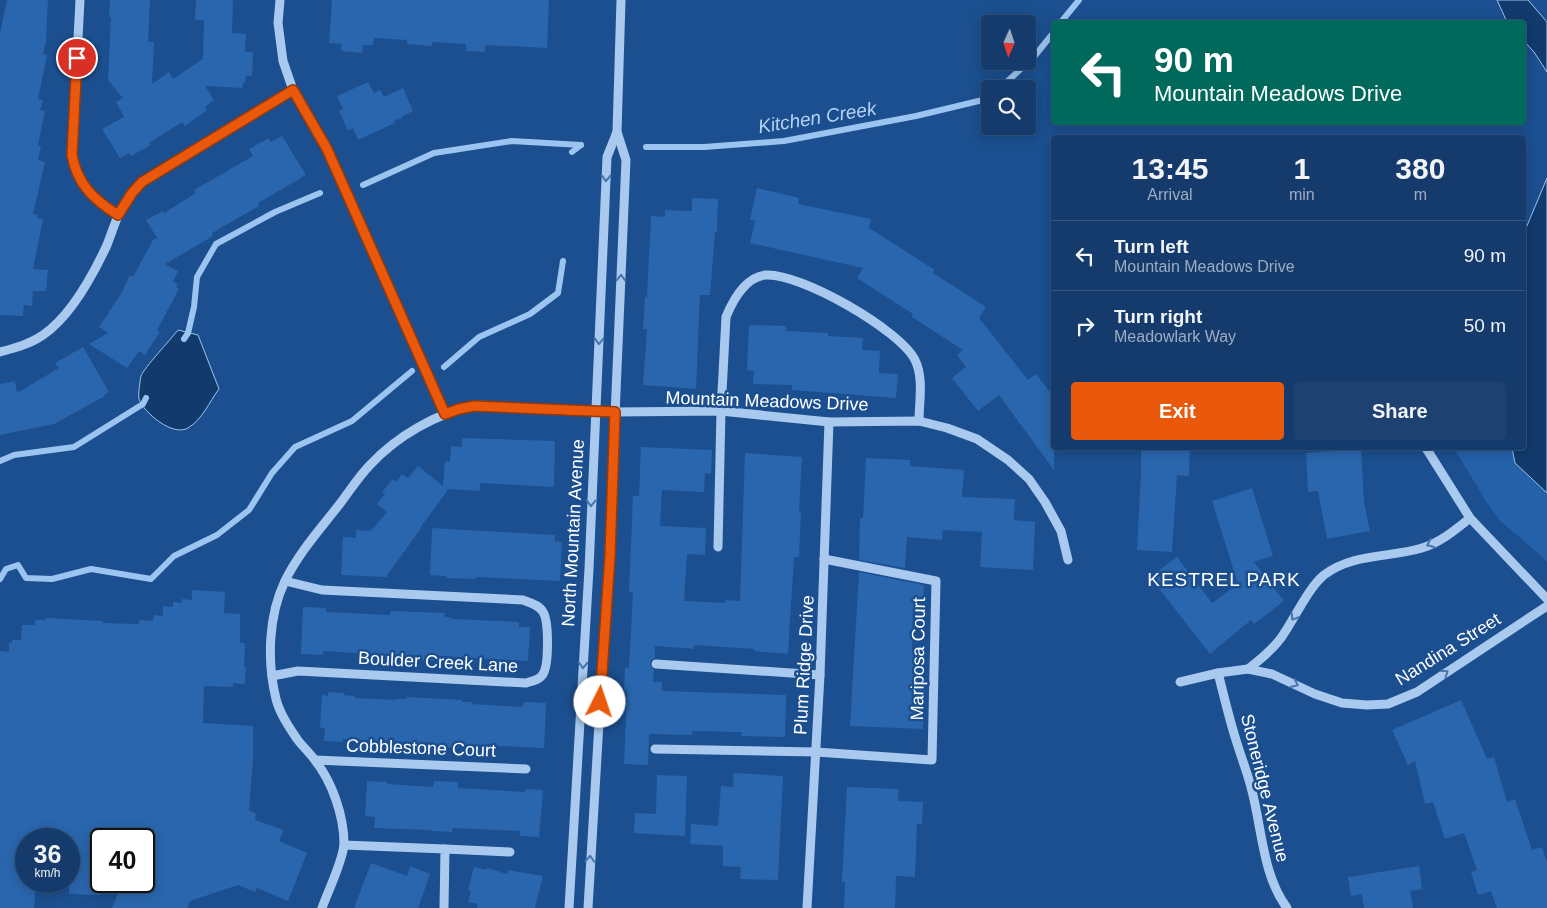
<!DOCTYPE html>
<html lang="en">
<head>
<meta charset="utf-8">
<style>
	body { margin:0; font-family:Arial,sans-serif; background:#1d4271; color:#f1f3f6; height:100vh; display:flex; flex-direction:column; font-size:19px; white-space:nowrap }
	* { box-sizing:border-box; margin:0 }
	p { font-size:16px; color:#9dadc1 }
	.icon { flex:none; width:28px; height:28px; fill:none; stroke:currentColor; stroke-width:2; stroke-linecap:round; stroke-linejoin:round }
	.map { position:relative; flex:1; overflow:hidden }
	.panel { position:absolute; left:1051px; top:135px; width:475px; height:315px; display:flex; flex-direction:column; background:#143b6b; border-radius:5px; box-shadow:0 2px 12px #0003,0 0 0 1px #33557e }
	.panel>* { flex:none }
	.banner { position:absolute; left:1051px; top:20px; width:475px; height:105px; border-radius:5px; box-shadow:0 2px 12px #0003,0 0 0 1px #33557e; background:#00695c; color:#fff; overflow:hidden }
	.needle { width:32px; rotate:183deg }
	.tools { position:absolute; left:981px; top:15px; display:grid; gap:10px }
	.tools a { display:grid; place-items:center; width:55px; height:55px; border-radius:5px; background:#143b6b; box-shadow:0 2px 12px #0003,0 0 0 1px #33557e; font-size:25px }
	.speed { position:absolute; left:15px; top:828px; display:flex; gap:10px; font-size:25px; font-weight:700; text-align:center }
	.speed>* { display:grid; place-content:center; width:65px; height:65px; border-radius:50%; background:#143b6b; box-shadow:0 2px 12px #0003,0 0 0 1px #33557e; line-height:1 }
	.speed small { font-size:12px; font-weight:400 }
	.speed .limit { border:2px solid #111; border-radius:8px; background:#fff; color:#111 }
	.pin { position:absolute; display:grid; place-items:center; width:42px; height:42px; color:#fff; margin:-21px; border:2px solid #fff; border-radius:50%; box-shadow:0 1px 5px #0007 }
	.me { position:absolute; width:55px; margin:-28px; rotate:4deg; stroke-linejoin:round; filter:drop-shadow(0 0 4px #0008) }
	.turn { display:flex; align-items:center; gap:18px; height:105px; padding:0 20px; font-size:22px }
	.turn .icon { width:65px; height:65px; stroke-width:2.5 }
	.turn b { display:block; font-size:35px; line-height:42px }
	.eta { display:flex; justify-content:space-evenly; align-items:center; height:85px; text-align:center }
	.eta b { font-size:30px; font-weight:700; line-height:35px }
	.primary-button { display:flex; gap:10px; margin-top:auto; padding:10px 20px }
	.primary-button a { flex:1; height:58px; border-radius:5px; background:#ea580c; color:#fff; font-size:20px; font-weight:700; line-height:58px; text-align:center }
	.primary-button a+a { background:#1d4271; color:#f1f3f6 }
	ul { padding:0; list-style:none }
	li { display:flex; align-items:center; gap:15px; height:70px; padding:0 20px; border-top:1px solid #33557e }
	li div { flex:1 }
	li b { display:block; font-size:19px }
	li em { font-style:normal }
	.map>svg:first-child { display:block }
	.green { fill:#2461a8 }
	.water { fill:#123a6d; stroke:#9cc4f0 }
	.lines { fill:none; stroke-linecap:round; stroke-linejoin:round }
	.stream { stroke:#9cc4f0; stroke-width:6 }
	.building { fill:#2a66ad }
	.minor { stroke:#a9c9ee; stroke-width:9 }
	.oneway { stroke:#4674ac }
	.route-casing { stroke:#983908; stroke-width:12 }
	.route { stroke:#ea580c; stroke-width:9 }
	.labels { text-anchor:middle; stroke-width:5; stroke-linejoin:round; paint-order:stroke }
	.street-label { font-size:18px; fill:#fff; stroke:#1b4f8f }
	.water-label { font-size:19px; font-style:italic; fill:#b5d3f5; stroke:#1b4f8f }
	.neighbourhood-label { font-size:19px; letter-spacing:1px; fill:#fff; stroke:#1b4f8f }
</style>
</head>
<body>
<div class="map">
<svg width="1547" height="908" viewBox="0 0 1547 908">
	<rect width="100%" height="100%" fill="#1b4f8f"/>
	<!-- green -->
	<path class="green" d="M1547,344V562L1530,546L1500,521L1487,503L1454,448H1524Z"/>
	<!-- water -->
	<g class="water">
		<path d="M1497,0H1528L1547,22V72L1534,52L1524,41V22H1507Z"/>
		<path d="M1547,178V493L1515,463L1512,448H1524V233Z"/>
		<path d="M178,330L198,335L219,389C209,402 203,419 188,428C173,437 144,413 139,399C138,394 140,381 141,376C144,368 171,339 178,330Z"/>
	</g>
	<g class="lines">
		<!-- stream -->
		<g class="stream">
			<path d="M1061,22L1079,0"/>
			<path d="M999,89L1033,58L1054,32"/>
			<path d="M646,147H704L784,141L916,116L987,99L990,97"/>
			<path d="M572,152L581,145"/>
			<path d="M363,185L434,153L512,141L581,145"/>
			<path d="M184,339L188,333L194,307L197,277L216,244L275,212L320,193"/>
			<path d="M444,367L479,337L530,314L558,293L563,261"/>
			<path d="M0,461L14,455L74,447L143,404L146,398"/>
			<path d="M0,579L6,569L18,565L26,578L52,579L91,569L151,579L174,556L217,535L249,510L272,473L295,447L352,421L412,371"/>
		</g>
	</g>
	<!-- building -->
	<g class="building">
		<path d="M7,0H48L46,41L43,54L47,55L38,99L43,100L40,110L45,111L38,145L41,146L38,160L45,162L33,214L38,215L37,218L43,219L33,269L48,270L46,291H33L32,306L24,305L23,316L0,315V34Z"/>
		<path d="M110,0H150L148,42H154L152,84L169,72L173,79L203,59L204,20H195L196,0H233L232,33L246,34L245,52H253L252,76H246L245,83H243L242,88L205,86L214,100L205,107L207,110L185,126L182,122L149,143L151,145L131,156L129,153L120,158L102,129L124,117L116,102L123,98L108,80L111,17H109Z"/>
		<path d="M332,0H549L547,48L485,45V52L466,51V44L432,42V46L407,44V40L374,38L373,45H363L362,53L341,51L342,44L329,43Z"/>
		<path d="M368,82L374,93L380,90L384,97L403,88L413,111L401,117L402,118L394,121L395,123L358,140L353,128L348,131L339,111L343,109L337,96Z"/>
		<path d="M282,136L306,175L258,203L259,206L212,233L213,236L165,264L178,271L173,282L178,284L176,287L179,289L157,330L160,332L145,355L139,351L127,368L89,344L108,333L99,327L121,294L130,275L133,277L153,240L157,238L146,220L163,211L164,213L196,193L194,190L253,156L249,149L269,138L271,142Z"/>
		<path d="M757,188L799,198L798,204L871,219L869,228L935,270L933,273L986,307L979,318L1028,380L1036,374L1054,397V470L999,395L978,411L952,378L966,367L957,355L963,350L912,317L913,314L857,278L863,268L750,243L755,221L750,220Z"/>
		<path d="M692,198L718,199L717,232H715L710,295H700L696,389L643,385L647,329H643L645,297H647L651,216L665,217V210L692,211Z"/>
		<path d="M749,325L786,326V331L828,333V336L863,338L862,350L880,351L879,373L898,374L896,398L792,390V385L753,384L754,371L747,370Z"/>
		<path d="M83,347L109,392L104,395L105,396L54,424L0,435V384L15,381L17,393L59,368L55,363Z"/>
		<path d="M462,438L555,441L554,487L480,483V491L447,489L448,490L420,528H421L386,577L341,575L343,537L356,538V530L371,531L387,512L377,504L385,494L382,492L393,479L396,482L402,474L408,478L418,466L443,486L445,461L450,462L451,446L462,447Z"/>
		<path d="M641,447L712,450L711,474L705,473L704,492L662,490L660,526L706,528L705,555L687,554L684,601L726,603V600L740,601L745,453L802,457L799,512H801L799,557H794L788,654L754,651V649L694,645V649L655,646V658L651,660L650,664L654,670L653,682H662V691L786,695L785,737L741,736L742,732L692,731V735L649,734L648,765L624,764L627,691H624L625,668H629L633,593L629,592L633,496H639Z"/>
		<path d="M1141,448H1190L1189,476L1177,475L1172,552L1137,550L1141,474Z"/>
		<path d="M1361,449L1364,502L1370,531L1327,539L1318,491L1308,492L1306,453Z"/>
		<path d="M866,458L910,460V466L964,470L962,497L1015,499L1014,520L1035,522L1033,570L980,567L982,532L943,530L942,540L907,537L905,568L859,560L860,518H863Z"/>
		<path d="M1252,488L1273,556L1254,562L1284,601L1254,624L1251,620L1210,654L1150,577L1177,557L1212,603L1238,584L1212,501Z"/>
		<path d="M432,528L555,535V541L562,542L560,581L476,577V579L447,578L446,576L430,575Z"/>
		<path d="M859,572L924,585L923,608H913L912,653H925L923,729L850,726Z"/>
		<path d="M192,590L225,592L224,613L240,614V643H245L244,667H246L245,684L233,683V687L204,686L203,723L253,726V760L249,810L256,814L255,820L284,830L279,841L307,853L288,901L257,888L255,892L238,885L190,901L187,908H112L123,881H144V839H101V895L69,894V839H26V881H36L34,908H0V651L9,652V643H12V640H21L22,625H35V620H46V618L103,621V623L139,624V620L153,621L154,615L163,616V606L173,607V602L182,603V599L192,600Z"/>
		<path d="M303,607L326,608V612L390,615L391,611L445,613L444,617L452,618V619L519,622V627H530L528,661L441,656V661L410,660L389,659L390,655L323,651V655L301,654Z"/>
		<path d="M328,692L344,693V695L355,696V698L396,700V699H407V697L462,700V702H472V704L523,707L524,702L546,703L544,748L459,744V748L404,746L405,742L343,739V742L324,741L325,728H320L322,695L328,696Z"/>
		<path d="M1461,700L1487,759L1494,757L1507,802L1515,799L1532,850L1542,847L1547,862V908H1497L1491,891L1478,895L1471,872L1477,870L1464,833L1445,839L1433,802L1425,804L1415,761L1408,765L1392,730Z"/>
		<path d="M734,773L783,776L778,880L740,879L741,867L723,866V846L690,844L691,824L718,826L721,786L733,787Z"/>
		<path d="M657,775L687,776L685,836L634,833L635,813L656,814Z"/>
		<path d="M367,781L387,782V784L433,787L434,781L458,782V788L526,792V789L543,790L539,837L520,836V831L453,828L452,832L431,831V830L374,828L375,817L365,816Z"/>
		<path d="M847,787L899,789L898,801L923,802L922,824H917L915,877L896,876L895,908H844L845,882H842Z"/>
		<path d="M371,863L407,876L410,866L430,874L418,908H354Z"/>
		<path d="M1419,866L1422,889L1410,891L1413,908H1364L1362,894L1351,896L1348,877Z"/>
		<path d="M474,867L486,870L487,868L507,874L508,870L543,876L535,908H477L478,904L468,902L471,891L468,890Z"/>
	</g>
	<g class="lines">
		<!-- minor -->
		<g class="minor">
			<path d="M80,0L72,155C77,184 94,200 118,215"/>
			<path d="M280,0L278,23L283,61L293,90L327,149L445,415"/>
			<path d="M0,352C15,348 30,344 43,335C71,316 93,275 107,245C111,235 114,225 118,216C124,203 133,192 143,181L293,90"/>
			<path d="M1426,448L1470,518L1547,599"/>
			<path d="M718,547L721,411L726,317C733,300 745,277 766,275C801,273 900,330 915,360C924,378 919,402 919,421"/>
			<path d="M656,664L820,675"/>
			<path d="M1248,669C1260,660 1272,650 1281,638C1294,620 1308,588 1324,575C1353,553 1389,558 1422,548C1441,542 1455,530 1470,518"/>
			<path d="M1218,673C1224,696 1229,718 1236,740C1241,757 1248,774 1252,791C1262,830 1263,876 1287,908"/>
			<path d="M272,676L298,671L526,683C532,681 540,680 543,674C549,665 549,621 543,612C539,605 531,603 523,600L322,590L285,581"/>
			<path d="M1180,682L1218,673L1248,669L1272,674L1315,694L1342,703L1367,705L1388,704L1417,692L1547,606"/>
			<path d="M655,749L816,752L932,760L936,581L824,559"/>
			<path d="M315,760L526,769"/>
			<path d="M344,845L445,849L444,908"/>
			<path d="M445,849L510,852"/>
			<path d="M322,908C328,891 343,861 344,844C344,816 332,781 314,759C309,752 302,746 297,739C289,727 280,714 276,699C267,662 268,616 285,581C299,552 323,526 342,501C351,489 360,475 370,465C396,437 436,413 474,406L615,412L721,411L829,422L919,421L947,428L977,439L1008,460L1029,479L1045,502L1061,531L1068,560"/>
			<path d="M569,908L589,569L607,157L617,132"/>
			<path d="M588,908L609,555L626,160L617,132L621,0"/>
			<path d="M807,908L820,675L829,422"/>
		</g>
	</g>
	<!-- one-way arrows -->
	<defs><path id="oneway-chevron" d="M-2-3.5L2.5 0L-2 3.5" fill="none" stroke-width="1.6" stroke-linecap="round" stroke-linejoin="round" transform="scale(1.25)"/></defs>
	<g class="oneway">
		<use href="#oneway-chevron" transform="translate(606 178) rotate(92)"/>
		<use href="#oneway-chevron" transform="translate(621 278) rotate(-88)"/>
		<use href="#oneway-chevron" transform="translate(599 341) rotate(92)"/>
		<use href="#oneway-chevron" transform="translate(591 503) rotate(92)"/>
		<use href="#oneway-chevron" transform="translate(1430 544) rotate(156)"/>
		<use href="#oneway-chevron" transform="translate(1294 617) rotate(122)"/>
		<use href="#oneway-chevron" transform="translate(583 665) rotate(93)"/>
		<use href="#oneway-chevron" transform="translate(1445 673) rotate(-34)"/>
		<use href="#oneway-chevron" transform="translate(1295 684) rotate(26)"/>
		<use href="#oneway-chevron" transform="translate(590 859) rotate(-86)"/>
	</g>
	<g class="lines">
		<!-- route casing -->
		<g class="route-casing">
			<path id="route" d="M77,58L72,155C77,184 94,200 118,215L132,193L142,182L293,90L327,149L445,414L459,409L474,406L615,412L610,555L600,702"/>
		</g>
		<!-- route -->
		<use href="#route" class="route"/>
	</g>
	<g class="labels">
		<!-- street labels -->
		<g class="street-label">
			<text transform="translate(767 401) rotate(2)" y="6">Mountain Meadows Drive</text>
			<text transform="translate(573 533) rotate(-87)" y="6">North Mountain Avenue</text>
			<text transform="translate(1448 649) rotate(-32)" y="6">Nandina Street</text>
			<text transform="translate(918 659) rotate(-89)" y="6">Mariposa Court</text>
			<text transform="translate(438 662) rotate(3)" y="6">Boulder Creek Lane</text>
			<text transform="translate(804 665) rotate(-87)" y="6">Plum Ridge Drive</text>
			<text transform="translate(421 748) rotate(2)" y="6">Cobblestone Court</text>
			<text transform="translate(1265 788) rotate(76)" y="6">Stoneridge Avenue</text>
		</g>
		<!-- water labels -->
		<g class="water-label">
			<text transform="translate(817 117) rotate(-9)" y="7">Kitchen Creek</text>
		</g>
		<!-- neighbourhood labels -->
		<g class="neighbourhood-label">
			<text x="1224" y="586">KESTREL PARK</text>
		</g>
	</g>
</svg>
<div class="tools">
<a><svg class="needle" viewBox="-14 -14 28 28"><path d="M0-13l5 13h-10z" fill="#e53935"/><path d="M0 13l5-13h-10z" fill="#9dadc1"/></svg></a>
<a><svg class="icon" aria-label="search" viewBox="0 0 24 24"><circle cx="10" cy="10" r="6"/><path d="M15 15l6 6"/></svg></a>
</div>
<div class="speed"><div>36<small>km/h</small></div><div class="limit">40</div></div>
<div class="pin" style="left:77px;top:58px;background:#d93025"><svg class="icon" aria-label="arrive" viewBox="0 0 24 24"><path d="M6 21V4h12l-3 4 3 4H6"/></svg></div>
<svg class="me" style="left:600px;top:702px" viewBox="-20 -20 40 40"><circle r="19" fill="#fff"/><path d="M0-13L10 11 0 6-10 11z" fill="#ea580c"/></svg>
<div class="banner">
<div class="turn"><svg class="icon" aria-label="left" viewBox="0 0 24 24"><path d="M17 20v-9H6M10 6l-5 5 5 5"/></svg><div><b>90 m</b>Mountain Meadows Drive</div></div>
</div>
<section class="panel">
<div class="eta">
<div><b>13:45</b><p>Arrival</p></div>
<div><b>1</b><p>min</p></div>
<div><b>380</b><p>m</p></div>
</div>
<ul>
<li><svg class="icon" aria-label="left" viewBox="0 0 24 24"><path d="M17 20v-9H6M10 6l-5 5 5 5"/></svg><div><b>Turn left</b><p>Mountain Meadows Drive</p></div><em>90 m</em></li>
<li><svg class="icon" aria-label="right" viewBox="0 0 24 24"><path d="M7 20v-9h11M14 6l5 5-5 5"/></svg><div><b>Turn right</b><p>Meadowlark Way</p></div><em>50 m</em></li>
</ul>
<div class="primary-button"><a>Exit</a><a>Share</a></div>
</section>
</div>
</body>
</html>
